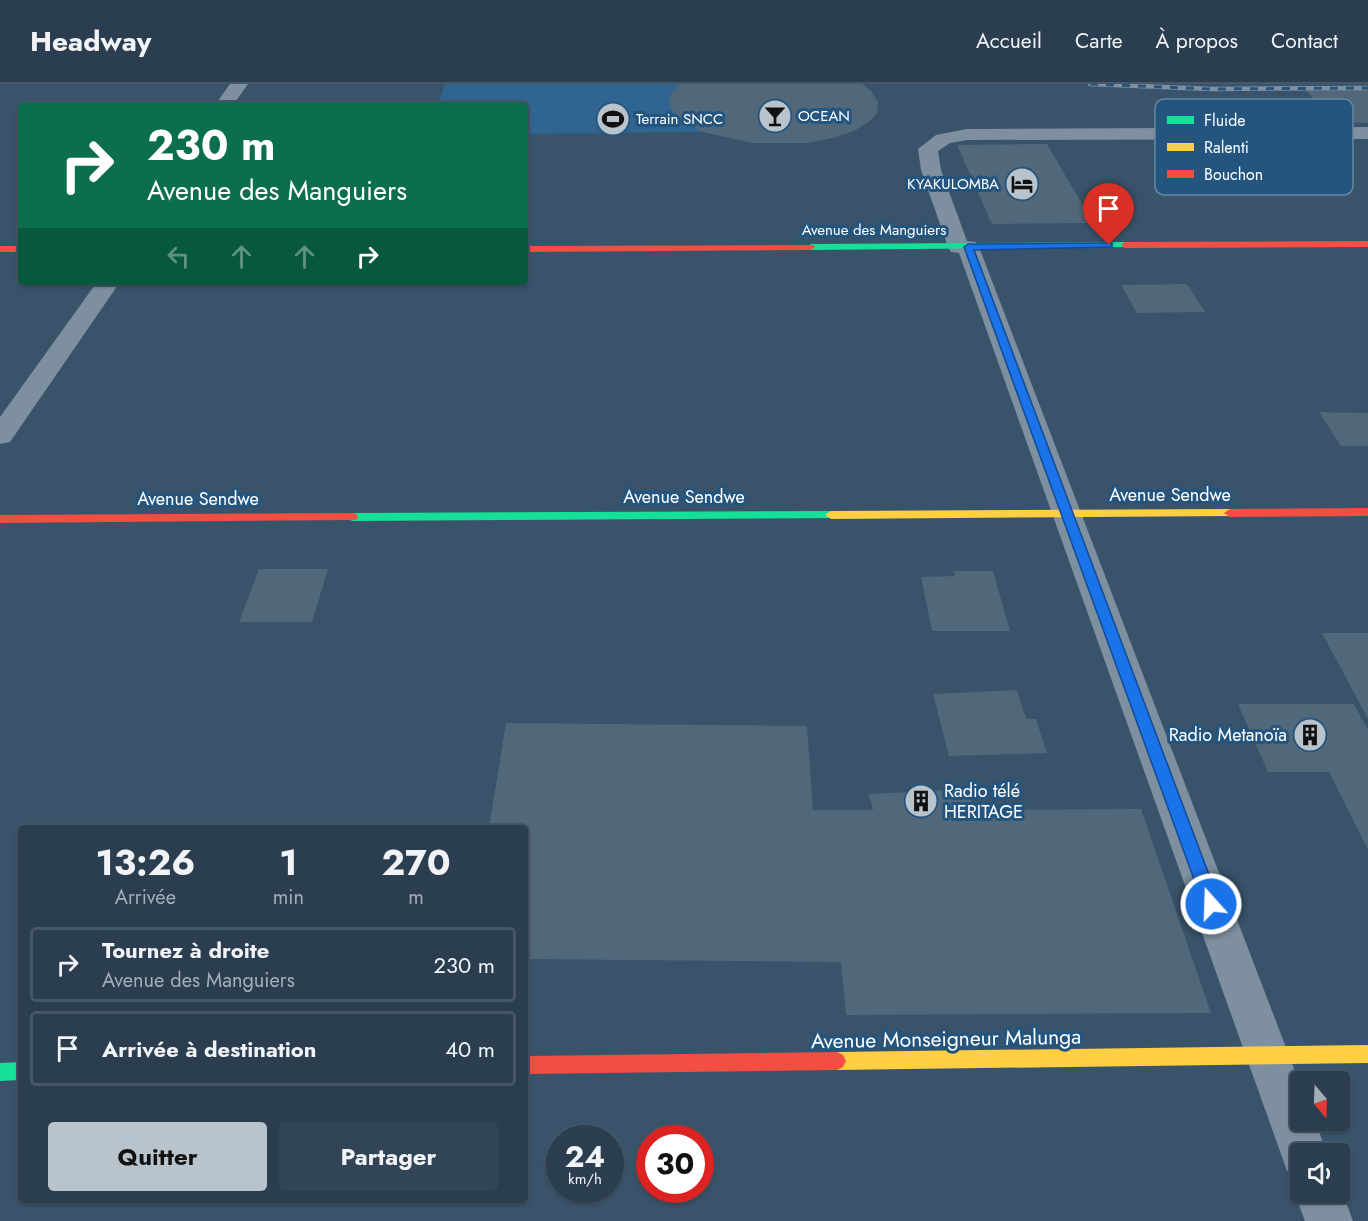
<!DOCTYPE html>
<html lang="fr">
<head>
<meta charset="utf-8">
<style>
	body { margin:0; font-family:Jost,sans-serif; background:#324557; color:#f1f3f6; height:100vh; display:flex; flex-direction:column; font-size:22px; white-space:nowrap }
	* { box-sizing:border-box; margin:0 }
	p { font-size:20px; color:#a5aeb7 }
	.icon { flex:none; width:33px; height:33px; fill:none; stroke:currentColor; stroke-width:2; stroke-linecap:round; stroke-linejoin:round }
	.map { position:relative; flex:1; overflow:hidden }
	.panel { position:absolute; left:18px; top:741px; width:510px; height:378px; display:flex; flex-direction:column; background:#2a3e50; border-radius:6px; box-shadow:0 2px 4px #0004,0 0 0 2px #465767 }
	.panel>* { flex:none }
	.hud { position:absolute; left:18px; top:18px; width:510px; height:183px; border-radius:6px; box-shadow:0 2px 4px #0004,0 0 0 2px #465767; background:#0b6e4f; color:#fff; overflow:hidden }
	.needle { width:39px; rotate:161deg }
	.buttons { position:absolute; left:1290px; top:987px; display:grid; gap:12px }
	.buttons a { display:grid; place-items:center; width:60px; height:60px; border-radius:6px; background:#2a3e50; box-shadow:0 2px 4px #0004,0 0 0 2px #465767; font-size:30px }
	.speed { position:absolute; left:546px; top:1041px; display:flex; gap:12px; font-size:30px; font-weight:700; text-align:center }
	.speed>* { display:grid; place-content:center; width:78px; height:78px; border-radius:50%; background:#2a3e50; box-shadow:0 2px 4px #0004,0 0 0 2px #465767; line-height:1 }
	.speed small { font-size:15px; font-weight:400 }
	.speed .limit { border:9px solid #d22; background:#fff; color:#111 }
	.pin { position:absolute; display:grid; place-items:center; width:51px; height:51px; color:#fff; margin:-62px -26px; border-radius:50% 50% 50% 0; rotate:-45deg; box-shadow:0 0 6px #0007 }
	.pin .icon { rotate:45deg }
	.me { position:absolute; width:66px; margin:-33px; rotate:340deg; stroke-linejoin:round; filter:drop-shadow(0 0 4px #0008) }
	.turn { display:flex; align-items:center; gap:21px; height:126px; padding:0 30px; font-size:27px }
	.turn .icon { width:78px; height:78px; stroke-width:2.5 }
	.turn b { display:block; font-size:42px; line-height:51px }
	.lanes { display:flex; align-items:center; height:57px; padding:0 30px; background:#0003; justify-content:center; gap:30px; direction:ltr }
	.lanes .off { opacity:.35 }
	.eta { display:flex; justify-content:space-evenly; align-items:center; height:102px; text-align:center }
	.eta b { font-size:36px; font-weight:700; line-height:42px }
	.primary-button { display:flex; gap:12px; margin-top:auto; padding:12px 30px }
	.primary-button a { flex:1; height:69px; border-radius:6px; background:#b9c3cb; color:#111; font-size:24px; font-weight:700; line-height:69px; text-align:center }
	.primary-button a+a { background:#324557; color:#f1f3f6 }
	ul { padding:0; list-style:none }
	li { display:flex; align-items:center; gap:18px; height:75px; margin:0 12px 9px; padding:0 18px; border:3px solid #465767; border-radius:6px }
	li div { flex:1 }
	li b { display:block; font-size:22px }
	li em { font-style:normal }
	header { display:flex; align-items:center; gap:36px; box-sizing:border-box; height:84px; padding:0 30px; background:#2a3e50; border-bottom:2px solid #465767 }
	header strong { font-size:28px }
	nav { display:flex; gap:33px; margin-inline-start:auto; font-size:21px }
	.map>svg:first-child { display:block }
	.green { fill:#2f6590 }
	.building { fill:#51677a }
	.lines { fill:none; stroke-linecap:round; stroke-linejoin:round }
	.street { fill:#7e90a0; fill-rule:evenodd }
	.fast { fill:#16e098; fill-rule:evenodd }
	.slow { fill:#ffcf43; fill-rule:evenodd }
	.jam { fill:#f24e42; fill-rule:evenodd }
	.rail-casing { stroke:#7f90a0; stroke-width:4.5 }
	.rail { stroke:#23557f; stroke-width:3; stroke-dasharray:8; stroke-linecap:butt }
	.route { fill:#1a73e8; stroke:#114b97; stroke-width:1.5 }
	.labels { text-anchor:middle; stroke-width:6; stroke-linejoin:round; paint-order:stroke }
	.far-poi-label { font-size:15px; fill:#fff; stroke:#23557f; text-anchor:start }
	.far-street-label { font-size:15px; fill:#fff; stroke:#23557f }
	.street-label { font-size:18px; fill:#fff; stroke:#23557f }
	.poi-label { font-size:18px; fill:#fff; stroke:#23557f; text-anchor:end }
	.near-street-label { font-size:21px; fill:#fff; stroke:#23557f }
	.key { fill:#23557f; stroke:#6588a5; stroke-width:1.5 }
	.key-label { font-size:16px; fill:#fff }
</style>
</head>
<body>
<header>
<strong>Headway</strong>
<nav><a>Accueil</a><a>Carte</a><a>À propos</a><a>Contact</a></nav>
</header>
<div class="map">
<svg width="1368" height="1137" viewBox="0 0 1368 1137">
	<rect width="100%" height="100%" fill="#38536a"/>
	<!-- green -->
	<path class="green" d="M445,0H699L703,48L525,50V21H438Z"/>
	<!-- building -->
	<g class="building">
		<path d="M681,0H862L872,8L878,18L877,29L869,38L854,47L833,54L808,59H752L703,48L680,36L669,22L671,9Z"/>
		<path d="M1305,5L1368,6V39L1334,38Z"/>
		<path d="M1047,60L1093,139L992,140L957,61Z"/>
		<path d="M1187,200L1205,228L1137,229L1121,201Z"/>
		<path d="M1319,328L1368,329V362H1341Z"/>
		<path d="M259,485H328L312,538H239Z"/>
		<path d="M954,487H993L1010,547H932L921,493L955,492Z"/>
		<path d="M1322,549H1368V635Z"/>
		<path d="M1017,606L1026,635H1036L1047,669L949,672L933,610Z"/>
		<path d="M1238,620H1354L1368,646V766L1329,688H1268Z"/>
		<path d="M506,639L807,642L813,726H873L869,710L968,705L973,726L1141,725L1211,929L846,931L841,878L525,875V744H489Z"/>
	</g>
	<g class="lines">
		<!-- street -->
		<g class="street">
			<path d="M230,0H248L233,21H215Z"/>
			<path d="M1368,43V55L967,56L950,59L938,67L941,86L967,157L976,158L979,163L1300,1000V1036H1315L1327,1070H1300V1092L1287,1087L1281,1070L959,169L951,168L948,163L921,86L918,65L936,51L967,45Z"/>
			<path d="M97,198H120L10,358L0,360V333Z"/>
			<path d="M1300,1092V1108H1340V1102L1353,1137H1305L1294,1108Z"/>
		</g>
		<!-- fast -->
		<g class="fast">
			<path d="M1125,158L1128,159V163L811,166L807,163L811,160Z"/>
			<path d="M831,427L835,428L837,431L835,434L352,437L346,433L352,429Z"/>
			<path d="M21,978V996L0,997V979Z"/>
		</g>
		<!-- slow -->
		<g class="slow">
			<path d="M1230,425L1236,429L1234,432L831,435L825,431L831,427Z"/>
			<path d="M1368,961V979L837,986L831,983L828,977L831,971L837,968Z"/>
		</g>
		<!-- jam -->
		<g class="jam">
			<path d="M1368,157V163L1125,164L1121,161L1125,158Z"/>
			<path d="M814,161L815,163L811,166L525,168V162Z"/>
			<rect x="0" y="162" width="21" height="6"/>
			<path d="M1368,424V432L1230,433L1224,429L1230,425Z"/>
			<path d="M352,429L356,430L358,433L356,436L0,439V431Z"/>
			<path d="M837,968L843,971L846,977L843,983L837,986L525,990V972Z"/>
		</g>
		<!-- rail casing -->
		<g class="rail-casing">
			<path id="rail" d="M1090,0L1211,5L1368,4"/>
		</g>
		<!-- rail -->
		<use href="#rail" class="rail"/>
	</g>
	<!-- route -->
	<path class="route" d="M1109,159H1112V163L974,166L1220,820L1217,825L1211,827L1205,825L1203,820L964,163L968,160Z"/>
	<!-- icons -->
	<defs>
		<g id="bar-disc" transform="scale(1.725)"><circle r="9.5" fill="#b9c3cb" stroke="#23557f"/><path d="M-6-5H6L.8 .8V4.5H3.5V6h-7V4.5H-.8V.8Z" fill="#111"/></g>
		<g id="stadium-disc" transform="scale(1.725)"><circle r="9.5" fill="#b9c3cb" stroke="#23557f"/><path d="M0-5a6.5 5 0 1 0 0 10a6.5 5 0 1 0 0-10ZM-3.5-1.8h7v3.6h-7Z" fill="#111"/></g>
		<g id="hotel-disc" transform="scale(1.725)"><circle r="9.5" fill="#b9c3cb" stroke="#23557f"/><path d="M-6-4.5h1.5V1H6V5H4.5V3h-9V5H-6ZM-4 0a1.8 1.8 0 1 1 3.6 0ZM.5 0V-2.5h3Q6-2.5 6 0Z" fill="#111"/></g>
		<g id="building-disc" transform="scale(1.725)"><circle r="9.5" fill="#b9c3cb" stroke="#23557f"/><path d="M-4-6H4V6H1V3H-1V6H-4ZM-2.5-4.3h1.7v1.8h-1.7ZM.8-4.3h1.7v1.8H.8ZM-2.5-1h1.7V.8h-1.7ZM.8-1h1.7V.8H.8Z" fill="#111"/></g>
	</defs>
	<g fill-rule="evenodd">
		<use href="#bar-disc" x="775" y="32"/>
		<use href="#stadium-disc" x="613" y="35"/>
		<use href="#hotel-disc" x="1022" y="100"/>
		<use href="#building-disc" x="1310" y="651"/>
		<use href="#building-disc" x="921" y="717"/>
	</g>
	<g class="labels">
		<!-- far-poi labels -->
		<g class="far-poi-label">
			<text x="798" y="37">OCEAN</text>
			<text x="636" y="40">Terrain SNCC</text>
			<text x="999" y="105" text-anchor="end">KYAKULOMBA</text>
		</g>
		<!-- far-street labels -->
		<g class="far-street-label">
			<text x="874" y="151">Avenue des Manguiers</text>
		</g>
		<!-- street labels -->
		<g class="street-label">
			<text x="1170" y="417">Avenue Sendwe</text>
			<text x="684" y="419">Avenue Sendwe</text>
			<text x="198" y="421">Avenue Sendwe</text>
		</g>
		<!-- poi labels -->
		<g class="poi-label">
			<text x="1287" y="657">Radio Metanoïa</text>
			<text x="944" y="713" text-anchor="start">Radio télé<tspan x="944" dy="21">HERITAGE</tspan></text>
		</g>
		<!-- near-street labels -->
		<g class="near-street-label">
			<text transform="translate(946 955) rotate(-1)" y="7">Avenue Monseigneur Malunga</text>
		</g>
	</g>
	<!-- legend -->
	<rect x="1155" y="15" width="198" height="96" rx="9" class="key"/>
	<rect x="1167" y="32" width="27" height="8" fill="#16e098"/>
	<rect x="1167" y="59" width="27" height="8" fill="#ffcf43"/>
	<rect x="1167" y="86" width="27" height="8" fill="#f24e42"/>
	<g class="key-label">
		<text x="1204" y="42">Fluide</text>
		<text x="1204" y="69">Ralenti</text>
		<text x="1204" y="96">Bouchon</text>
	</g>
</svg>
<div class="buttons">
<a><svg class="needle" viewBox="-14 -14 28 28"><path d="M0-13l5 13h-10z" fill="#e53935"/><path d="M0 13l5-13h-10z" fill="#a5aeb7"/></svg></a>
<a><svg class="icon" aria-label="sound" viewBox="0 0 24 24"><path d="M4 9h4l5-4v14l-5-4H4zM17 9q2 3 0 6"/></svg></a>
</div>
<div class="speed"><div>24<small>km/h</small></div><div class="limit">30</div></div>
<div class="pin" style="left:1109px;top:161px;background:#d93025"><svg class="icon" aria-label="arrive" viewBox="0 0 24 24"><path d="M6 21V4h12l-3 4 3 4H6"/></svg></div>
<svg class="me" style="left:1211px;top:820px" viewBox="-20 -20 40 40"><circle r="17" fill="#1a73e8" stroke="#fff" stroke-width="3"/><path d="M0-11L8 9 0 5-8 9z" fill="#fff"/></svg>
<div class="hud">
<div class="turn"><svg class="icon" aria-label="right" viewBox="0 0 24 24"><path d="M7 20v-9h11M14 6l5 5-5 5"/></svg><div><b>230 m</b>Avenue des Manguiers</div></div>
<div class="lanes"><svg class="icon off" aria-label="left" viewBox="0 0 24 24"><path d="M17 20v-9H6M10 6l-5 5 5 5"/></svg><svg class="icon off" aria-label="ahead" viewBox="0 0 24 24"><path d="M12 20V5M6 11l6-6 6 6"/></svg><svg class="icon off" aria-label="ahead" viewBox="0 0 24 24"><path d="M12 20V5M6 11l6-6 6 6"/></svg><svg class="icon" aria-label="right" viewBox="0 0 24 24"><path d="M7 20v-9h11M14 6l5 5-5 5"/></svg></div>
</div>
<section class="panel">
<div class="eta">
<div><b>13:26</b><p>Arrivée</p></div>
<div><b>1</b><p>min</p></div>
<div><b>270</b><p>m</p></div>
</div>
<ul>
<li><svg class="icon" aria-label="right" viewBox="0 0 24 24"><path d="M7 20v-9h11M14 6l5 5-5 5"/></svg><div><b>Tournez à droite</b><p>Avenue des Manguiers</p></div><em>230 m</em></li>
<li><svg class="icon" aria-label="arrive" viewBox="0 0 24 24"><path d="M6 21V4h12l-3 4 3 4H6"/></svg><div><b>Arrivée à destination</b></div><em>40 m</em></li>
</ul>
<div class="primary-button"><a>Quitter</a><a>Partager</a></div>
</section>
</div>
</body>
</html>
